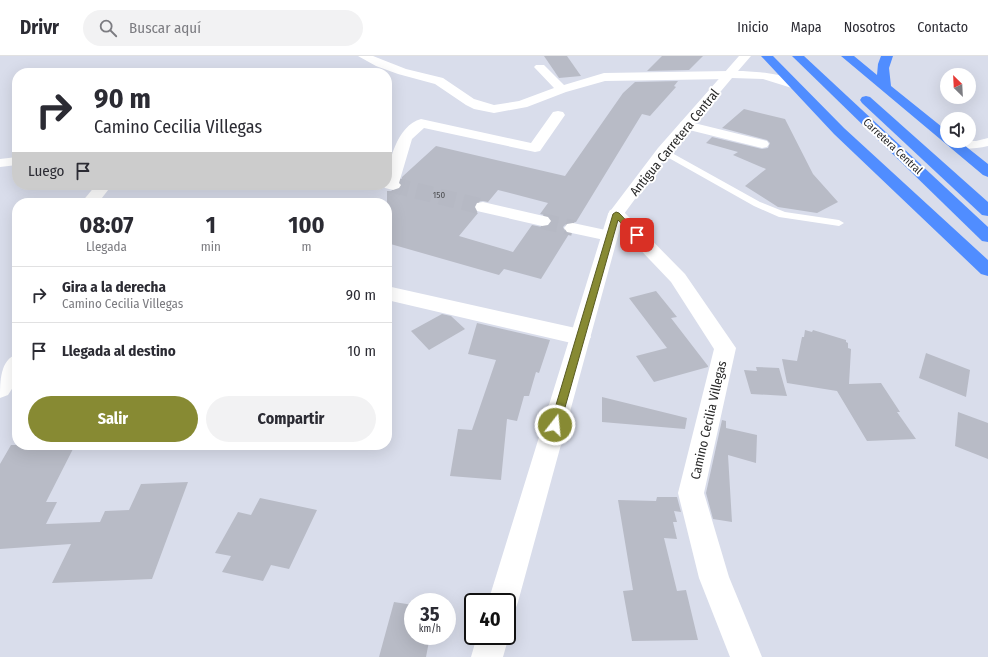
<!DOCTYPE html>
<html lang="es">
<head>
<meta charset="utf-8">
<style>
	body { margin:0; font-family:"Fira Sans Condensed",sans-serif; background:#f2f2f3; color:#2b2b33; height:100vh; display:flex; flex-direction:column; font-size:15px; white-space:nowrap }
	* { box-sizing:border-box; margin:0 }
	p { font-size:13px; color:#7c7c81 }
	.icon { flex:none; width:22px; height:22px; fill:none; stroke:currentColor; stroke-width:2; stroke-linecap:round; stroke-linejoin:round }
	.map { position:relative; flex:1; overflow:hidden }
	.side { position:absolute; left:12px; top:142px; width:380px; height:252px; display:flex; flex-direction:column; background:#fff; border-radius:16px; box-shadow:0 4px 16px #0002 }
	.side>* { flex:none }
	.guide { position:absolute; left:12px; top:12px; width:380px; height:122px; border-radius:16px; box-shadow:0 4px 16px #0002; background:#fff; color:#2b2b33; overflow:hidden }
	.needle { width:26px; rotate:336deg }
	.tools { position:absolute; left:940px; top:12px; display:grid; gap:8px }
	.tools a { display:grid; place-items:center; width:36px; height:36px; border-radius:50%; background:#fff; box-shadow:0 4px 16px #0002; font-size:20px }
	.speed { position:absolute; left:404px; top:537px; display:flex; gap:8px; font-size:20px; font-weight:700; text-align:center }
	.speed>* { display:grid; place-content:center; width:52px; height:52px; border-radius:50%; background:#fff; box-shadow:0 4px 16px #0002; line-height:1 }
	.speed small { font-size:10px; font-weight:400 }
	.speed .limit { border:2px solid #111; border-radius:6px; background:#fff; color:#111 }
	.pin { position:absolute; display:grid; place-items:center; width:34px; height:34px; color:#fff; margin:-17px; border-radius:8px; box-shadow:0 2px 6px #0006 }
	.me { position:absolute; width:44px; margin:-22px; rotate:16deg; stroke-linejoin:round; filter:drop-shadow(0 0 3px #0008) }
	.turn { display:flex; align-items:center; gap:14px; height:84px; padding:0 16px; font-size:18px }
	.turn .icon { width:52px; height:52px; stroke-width:2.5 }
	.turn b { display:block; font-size:28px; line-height:34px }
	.then { display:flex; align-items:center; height:38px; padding:0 16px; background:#0003; gap:8px; font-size:15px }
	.eta { display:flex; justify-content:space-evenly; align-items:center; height:68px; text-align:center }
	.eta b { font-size:24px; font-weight:700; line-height:28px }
	.primary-button { display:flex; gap:8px; margin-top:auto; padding:8px 16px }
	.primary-button a { flex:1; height:46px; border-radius:24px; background:#878a33; color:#fff; font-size:16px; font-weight:700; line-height:46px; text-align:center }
	.primary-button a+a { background:#f2f2f3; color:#2b2b33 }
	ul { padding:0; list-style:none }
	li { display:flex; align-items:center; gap:12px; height:56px; padding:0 16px; border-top:1px solid #e1e1e2 }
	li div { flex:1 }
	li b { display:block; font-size:15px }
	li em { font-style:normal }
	header { display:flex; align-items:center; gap:24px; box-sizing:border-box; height:56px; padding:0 20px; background:#fff; border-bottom:1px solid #e1e1e2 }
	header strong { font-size:19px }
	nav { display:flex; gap:22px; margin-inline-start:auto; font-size:14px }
	.search { width:280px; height:36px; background:#f2f2f3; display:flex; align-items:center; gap:10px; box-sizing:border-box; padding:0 14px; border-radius:22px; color:#7c7c81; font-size:15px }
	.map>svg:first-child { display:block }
	.building { fill:#b8bbc6; fill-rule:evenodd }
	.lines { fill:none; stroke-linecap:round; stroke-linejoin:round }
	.street-tunnel { stroke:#b6b9c4; stroke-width:16; stroke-dasharray:16 8; stroke-linecap:butt }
	.lane { fill:#fff; fill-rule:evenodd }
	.street { fill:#fff; fill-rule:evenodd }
	.secondary { fill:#fff; fill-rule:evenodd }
	.highway { fill:#508dff; fill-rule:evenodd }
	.route { fill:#878a33; stroke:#585a21 }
	.labels { text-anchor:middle; stroke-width:4; stroke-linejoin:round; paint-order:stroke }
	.far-number-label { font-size:9px; fill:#4c4d50 }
	.far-street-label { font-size:11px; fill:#282828; stroke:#fff }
	.street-label { font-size:13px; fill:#282828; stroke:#fff }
</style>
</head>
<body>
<header>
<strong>Drivr</strong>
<div class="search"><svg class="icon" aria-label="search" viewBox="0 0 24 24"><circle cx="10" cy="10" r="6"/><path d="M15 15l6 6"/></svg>Buscar aquí</div>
<nav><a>Inicio</a><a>Mapa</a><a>Nosotros</a><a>Contacto</a></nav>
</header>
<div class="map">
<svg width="988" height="601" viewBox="0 0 988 601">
	<rect width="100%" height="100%" fill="#d9ddeb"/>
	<!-- building -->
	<g class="building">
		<path d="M544,0H567L581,20L559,22Z"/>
		<path d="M662,0H703L689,14L647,15Z"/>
		<path d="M678,25L674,30L676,31L650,60L642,58L576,166L567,167L563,171L566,177L569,178L541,223L504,213L499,219L387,187V135H393L400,133L402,129L401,127L402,121L436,90L565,120L623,37L635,26ZM498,134L548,147L540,158L549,160L552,166L548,170L542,171L532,169L513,196L459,180L478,157L476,156L474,152L476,146L483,145L488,146Z"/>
		<path d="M744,53L785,63L813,118L838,146L817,157L778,151L745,130L766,113L733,99L738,96L706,87L712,81L762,93L768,92L770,87L767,84L722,72Z"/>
		<path d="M656,235L677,261L671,262L708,310V311L654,326L636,300L667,292L629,242Z"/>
		<path d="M442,258L451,260L465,273L429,294L411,275Z"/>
		<path d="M477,267L550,284L539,317L536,316L529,340H524L517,365L507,363L501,424L450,420L458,373L472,374L496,304L468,298Z"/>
		<path d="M805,274L812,276L813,274L846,284V286L848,287V292L851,293L849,328L881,327L900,356H897L916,383L867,385L837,335L787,327L782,303L797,305L802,281H804Z"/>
		<path d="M926,297L970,314L966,341L919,322Z"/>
		<path d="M756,311L779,312L787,340L751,338L744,314L757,315Z"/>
		<path d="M602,341L687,362L685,373L602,366Z"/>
		<path d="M958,356L988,367V403L955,390Z"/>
		<path d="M722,364L726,365V372L757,379L756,407L728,399L732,466L713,463L706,437Z"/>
		<path d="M11,389H75L46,446H57L46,468L100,466L105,455L129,454L141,428L188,426L152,523L52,527L71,488L0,493V408Z"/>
		<path d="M657,441H677L681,456L674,455L677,466H673L677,483L664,482L677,535L686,534L698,584L632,585L623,535L633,534L618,444L656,445Z"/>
		<path d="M260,442L317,454L289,513L271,509L263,525L222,516L231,500L215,497L238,456L251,459Z"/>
		<path d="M394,546L413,549V580H430L426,601H379Z"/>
	</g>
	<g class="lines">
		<!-- street-tunnel -->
		<g class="street-tunnel">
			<path d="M393,129L483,151"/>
			<path d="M542,165L573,172"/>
		</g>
		<!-- lane -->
		<path class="lane" d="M663,92L760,146L785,156L839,164L844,167L839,170L779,161L754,150L660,97L659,95Z"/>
		<!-- street -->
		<g class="street">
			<path d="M358,0H373L406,13L443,22L474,43L494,49L519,45L554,32L534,11L536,9H544L564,29L604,17L729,15L733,17L735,19L733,21L729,23L605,25L566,36L527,51L494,57L474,53L466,49L435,28L398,18L376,10Z"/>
			<path d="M558,55L563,56L565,59L540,95L535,96L424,72L412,83L399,127L401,129L399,132L393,134L385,132L383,129H387C387,108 397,69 421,63L531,87L553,56Z"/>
			<path d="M686,65L767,85L769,88L767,91L762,92L681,72L679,69L681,66Z"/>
			<path d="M988,82V90C975,93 962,94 949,91L947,88L949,85H976Z"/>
			<path d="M17,101V109L0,111V103Z"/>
			<path d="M96,129H112L98,147H81Z"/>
			<path d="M483,146L548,161L551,165L548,169L542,170L477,155L475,151L477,147Z"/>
			<path d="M616,153L622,154L685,218L736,292L704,437L729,521L762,601H730L699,522L678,437L714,293L671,226L610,162L608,158L610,154Z"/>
			<path d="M573,167L615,176L618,180L615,184L609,185L567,176L564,172L567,168Z"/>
			<path d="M387,230L580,273L588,276L591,281L588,286L580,289L387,244Z"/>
			<path d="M17,298V325L8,339L0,342C0,325 0,304 17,298Z"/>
		</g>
		<!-- secondary -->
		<g class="secondary">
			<path d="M739,0H751L738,15C752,15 793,18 801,29L799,32L795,33L763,23L732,22L668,98L624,158L518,546L514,557L507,560V546H488L608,158L658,92Z"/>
			<path d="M507,575L509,580L503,601H471L477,580H507Z"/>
		</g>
		<!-- highway -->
		<g class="highway">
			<path d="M761,0H773L844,72L988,204V220L981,218L834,78Z"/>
			<path d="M792,0H804L988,171V186L982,185Z"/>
			<path d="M841,0H854L877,19L878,8L881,0H893L889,12L891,30L947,75V85H959L988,108V121L983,119Z"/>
			<path d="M866,40L870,41L988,146V160L982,159L862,47L860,44L862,41Z"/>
		</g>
	</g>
	<!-- route -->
	<path class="route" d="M616,156L619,157L640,179L639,181H634L618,164L560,369L558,372L555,373L551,372L550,369L613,158Z"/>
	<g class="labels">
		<!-- far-number labels -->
		<g class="far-number-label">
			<text x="439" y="142">150</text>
		</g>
		<!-- far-street labels -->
		<g class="far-street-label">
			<text transform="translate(893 90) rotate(43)" y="4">Carretera Central</text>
		</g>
		<!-- street labels -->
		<g class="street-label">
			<text transform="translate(674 86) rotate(-51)" y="5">Antigua Carretera Central</text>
			<text transform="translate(708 364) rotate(-77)" y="5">Camino Cecilia Villegas</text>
		</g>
	</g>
</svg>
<div class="tools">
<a><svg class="needle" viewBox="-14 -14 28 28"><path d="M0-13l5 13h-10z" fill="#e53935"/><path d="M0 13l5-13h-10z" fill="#7c7c81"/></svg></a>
<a><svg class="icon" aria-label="sound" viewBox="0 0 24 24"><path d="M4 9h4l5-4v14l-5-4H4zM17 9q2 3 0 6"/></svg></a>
</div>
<div class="speed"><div>35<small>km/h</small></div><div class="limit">40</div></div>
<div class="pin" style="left:637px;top:179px;background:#d93025"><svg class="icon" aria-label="arrive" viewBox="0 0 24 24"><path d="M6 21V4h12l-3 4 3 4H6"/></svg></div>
<svg class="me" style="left:555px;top:369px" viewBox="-20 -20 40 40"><circle r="17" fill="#878a33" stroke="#fff" stroke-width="3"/><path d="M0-11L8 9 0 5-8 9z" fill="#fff"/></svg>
<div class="guide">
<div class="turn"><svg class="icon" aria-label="right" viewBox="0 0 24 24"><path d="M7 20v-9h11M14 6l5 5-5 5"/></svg><div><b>90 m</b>Camino Cecilia Villegas</div></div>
<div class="then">Luego<svg class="icon" aria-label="arrive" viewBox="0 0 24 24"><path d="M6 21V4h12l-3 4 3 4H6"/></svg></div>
</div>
<section class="side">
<div class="eta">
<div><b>08:07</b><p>Llegada</p></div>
<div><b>1</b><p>min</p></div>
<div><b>100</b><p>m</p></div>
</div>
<ul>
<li><svg class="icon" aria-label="right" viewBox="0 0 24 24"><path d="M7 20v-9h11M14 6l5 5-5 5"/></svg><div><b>Gira a la derecha</b><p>Camino Cecilia Villegas</p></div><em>90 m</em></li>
<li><svg class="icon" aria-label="arrive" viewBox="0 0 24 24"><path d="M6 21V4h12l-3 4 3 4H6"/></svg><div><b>Llegada al destino</b></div><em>10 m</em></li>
</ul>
<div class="primary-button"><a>Salir</a><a>Compartir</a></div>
</section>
</div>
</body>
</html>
